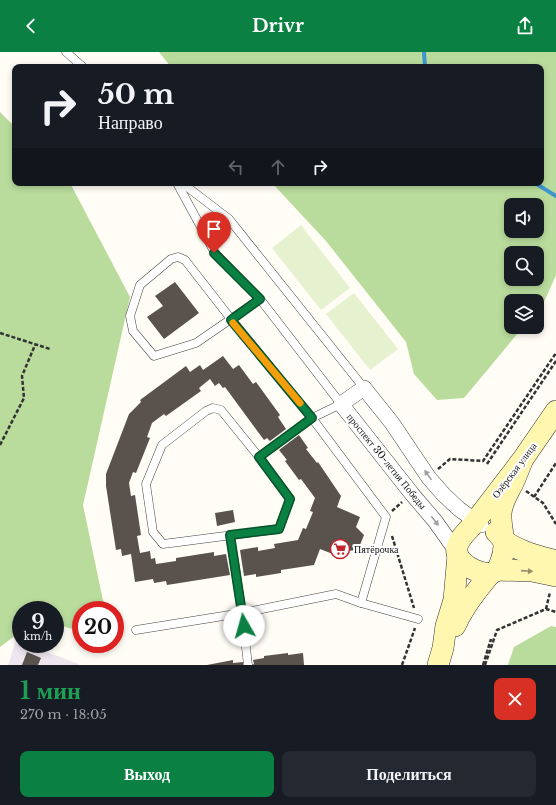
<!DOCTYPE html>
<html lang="ru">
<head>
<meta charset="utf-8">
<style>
	body { margin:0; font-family:"Libre Baskerville",serif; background:#242831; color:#f1f3f6; height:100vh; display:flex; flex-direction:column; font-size:15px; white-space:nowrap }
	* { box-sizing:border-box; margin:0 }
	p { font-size:13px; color:#9ea1a6 }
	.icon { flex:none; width:22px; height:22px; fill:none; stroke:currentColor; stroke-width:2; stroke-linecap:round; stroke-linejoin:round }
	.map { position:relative; height:613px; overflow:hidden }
	.side { display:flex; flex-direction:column; background:#171b24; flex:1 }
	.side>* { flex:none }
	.top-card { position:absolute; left:12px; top:12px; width:532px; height:122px; border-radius:8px; box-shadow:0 2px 6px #0003; background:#171b24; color:#f1f3f6; overflow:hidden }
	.tools { position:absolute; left:504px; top:146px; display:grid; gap:8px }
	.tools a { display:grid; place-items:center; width:40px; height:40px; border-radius:8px; background:#171b24; box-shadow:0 2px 6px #0003; font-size:20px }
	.speed { position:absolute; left:12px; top:549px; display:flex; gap:8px; font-size:20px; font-weight:700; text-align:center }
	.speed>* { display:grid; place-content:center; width:52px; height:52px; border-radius:50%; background:#171b24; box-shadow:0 2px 6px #0003; line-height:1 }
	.speed small { font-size:10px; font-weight:400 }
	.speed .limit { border:6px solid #d22; background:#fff; color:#111 }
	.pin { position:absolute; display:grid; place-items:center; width:34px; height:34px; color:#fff; margin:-41px -17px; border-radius:50% 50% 50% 0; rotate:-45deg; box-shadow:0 0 4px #0007 }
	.pin .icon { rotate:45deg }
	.me { position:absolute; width:44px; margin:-22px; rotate:353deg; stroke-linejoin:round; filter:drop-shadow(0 0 3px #0008) }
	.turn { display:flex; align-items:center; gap:14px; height:84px; padding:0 20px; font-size:18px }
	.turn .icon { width:52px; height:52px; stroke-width:2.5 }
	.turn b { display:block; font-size:28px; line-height:34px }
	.lanes { display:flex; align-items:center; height:38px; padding:0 20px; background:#0003; justify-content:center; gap:20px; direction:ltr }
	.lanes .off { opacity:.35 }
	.round { display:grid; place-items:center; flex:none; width:42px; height:42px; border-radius:8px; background:#242831 }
	.summary { display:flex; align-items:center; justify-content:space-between; height:68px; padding:0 20px }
	h1 { font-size:24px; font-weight:700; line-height:30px; color:#1e9e55 }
	.button { display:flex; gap:8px; margin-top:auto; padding:8px 20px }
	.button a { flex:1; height:46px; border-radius:8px; background:#0b8043; color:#fff; font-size:16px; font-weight:700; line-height:46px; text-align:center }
	.button a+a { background:#242831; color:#f1f3f6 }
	header { display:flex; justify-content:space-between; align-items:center; height:52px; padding:0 20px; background:#0b8043; color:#fff; font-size:18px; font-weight:700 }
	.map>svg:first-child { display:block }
	.industrial { fill:#eee6ef }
	.forest { fill:#b9dc9c; fill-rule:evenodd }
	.pitch { fill:#e6f2cf }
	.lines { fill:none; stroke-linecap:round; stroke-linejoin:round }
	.stream { stroke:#3f96cf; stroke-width:4 }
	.building { fill:#5a524d }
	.lane-casing { stroke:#444; stroke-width:9 }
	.street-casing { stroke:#444; stroke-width:16 }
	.secondary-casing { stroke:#333; stroke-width:22 }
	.path { stroke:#333; stroke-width:2.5; stroke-dasharray:4 2; stroke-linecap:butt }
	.lane { stroke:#fff; stroke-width:8 }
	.street { stroke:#fff; stroke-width:15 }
	.secondary { stroke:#fff6b0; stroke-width:21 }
	.oneway { fill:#a0a0a0 }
	.oneway2 { fill:#948f68 }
	.route-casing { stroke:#07532c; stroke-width:10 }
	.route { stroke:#0b8043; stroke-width:7 }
	.slow { stroke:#f59e0b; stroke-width:7 }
	.labels { text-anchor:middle; stroke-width:4; stroke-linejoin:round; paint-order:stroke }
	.street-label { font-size:10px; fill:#111; stroke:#fff }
	.poi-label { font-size:10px; fill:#111; stroke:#fff; text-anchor:start }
</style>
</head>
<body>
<header><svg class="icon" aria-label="back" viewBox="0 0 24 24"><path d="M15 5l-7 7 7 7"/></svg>Drivr<svg class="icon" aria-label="share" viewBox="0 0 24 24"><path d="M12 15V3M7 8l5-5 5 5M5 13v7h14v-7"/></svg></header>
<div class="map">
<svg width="556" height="613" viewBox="0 0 556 613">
	<rect width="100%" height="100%" fill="#fffdf5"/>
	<!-- industrial -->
	<path class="industrial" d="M16,588L21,590V592H25L79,612V613H8Z"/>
	<!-- forest -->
	<g class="forest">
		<path d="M159,0H556V223L544,250L537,259V249H511V275H523L464,346L437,348L414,322L406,290L326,189L272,131H541V15H171ZM511,153H537V179H511ZM511,201H537V227H511Z"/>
		<path d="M0,60L15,75V131H70L130,245L83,453L105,558H81V576L76,578L55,572V558H21V579L0,595Z"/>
		<path d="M551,574L556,575V613H508L514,595Z"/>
	</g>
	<!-- pitch -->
	<g class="pitch">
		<path d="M301,173L350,236L321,258L272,196Z"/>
		<path d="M354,241L398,297L370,318L326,262Z"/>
	</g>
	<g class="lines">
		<!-- stream -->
		<g class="stream">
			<path d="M424,0L425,15"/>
			<path d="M535,131L556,144"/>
		</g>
	</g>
	<!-- building -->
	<g class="building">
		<path d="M175,230L199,261L164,287L147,265L163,254L155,244Z"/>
		<path d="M223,304L233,317L239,313L253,332L256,330L280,363L278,365L286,377L270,389L267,386L264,388L225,335L223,336L219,331L215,334L210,327L199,336L201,339L166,364L164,362L152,371L147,385L150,386L136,421L133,420L129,431L131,444L135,443L141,483L137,484L140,501L150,499L151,507L155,506L156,512L176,509V506L214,500V504L226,502L230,523L167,533L166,529L154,531L153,527L135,530L131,502L122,504L121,497L116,498L106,434V422L129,362L141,350L140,348L186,314L190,320L200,313L203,318Z"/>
		<path d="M299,383L308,396L306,397L317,411L318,410L341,444L337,455L360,465L356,475L364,483L358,498L346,499L343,506L320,497L314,513L281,518V521L256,525V522L244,524L240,498L258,495V499L275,496L274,492L298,488L303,476L306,477L313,460L310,459L315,446L301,427L299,428L285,409L287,408L279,398Z"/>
		<path d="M233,458L235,470L217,474L215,461Z"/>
		<path d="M27,600L41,606L38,613H22Z"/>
		<path d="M288,601V603L303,601L304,613H251L254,612L253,608L264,606V604Z"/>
		<path d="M233,608V611L243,610V613H207Z"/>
	</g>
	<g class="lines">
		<!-- lane casing -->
		<g class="lane-casing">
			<g id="lane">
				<path d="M66,0L83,15"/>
				<path d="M177,131L215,201L260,247L341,352L312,366L259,405"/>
				<path d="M182,131L229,167L364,336"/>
				<path d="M260,247L196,291L154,304L133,279L130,264L140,233L171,207L178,205L185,208L231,267L312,366L386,465L361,551"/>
				<path d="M213,356L221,358L259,405L290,447L279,477L163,492L153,480L146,432L162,393L206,359Z"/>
				<path d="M230,483L242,561L336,542L361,551L418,567"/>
				<path d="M136,578L242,561L248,613"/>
			</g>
		</g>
		<!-- street casing -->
		<g class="street-casing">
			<path id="street" d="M457,500L435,469L412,442L341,352L364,336L392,371L429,426L444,443L459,457L481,473"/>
		</g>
		<!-- secondary casing -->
		<g class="secondary-casing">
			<g id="secondary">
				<path d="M523,407C520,414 517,422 514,429C509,440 502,449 501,461C500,479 508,491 501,509C500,511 499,516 497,518C487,528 459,513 457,501C455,491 465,481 471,475L523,407L556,359"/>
				<path d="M496,480C499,483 502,487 505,489C520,500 539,504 556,509"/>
				<path d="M497,518L532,519L556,524"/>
				<path d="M455,574C464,554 477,538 491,521"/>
				<path d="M438,613L443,596L446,574L454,548L458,503"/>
			</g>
		</g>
		<!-- path -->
		<g class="path">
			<path d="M0,281L50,297"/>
			<path d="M0,393L24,346L22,324L35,293"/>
			<path d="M487,412L556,309"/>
			<path d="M438,417L450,407L483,409L556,301"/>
			<path d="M526,439L543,451L556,472"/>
			<path d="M534,445L556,411"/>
			<path d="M392,459L402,450"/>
			<path d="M392,484L414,556"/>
			<path d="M546,557L550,540"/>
			<path d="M402,613L415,576"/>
			<path d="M483,613L491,587"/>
			<path d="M485,613L497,578L546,557L556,560"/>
		</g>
		<!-- lane -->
		<use href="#lane" class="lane"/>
		<!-- street -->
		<use href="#street" class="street"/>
		<!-- secondary -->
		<use href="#secondary" class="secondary"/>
	</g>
	<!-- one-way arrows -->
	<defs><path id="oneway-solid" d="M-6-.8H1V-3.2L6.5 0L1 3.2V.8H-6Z"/></defs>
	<g class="oneway">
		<use href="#oneway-solid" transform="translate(428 423) rotate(-126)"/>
		<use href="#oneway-solid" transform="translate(435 469) rotate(52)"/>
	</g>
	<use class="oneway2" href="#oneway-solid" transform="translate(527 519) rotate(4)"/>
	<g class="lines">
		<!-- route casing -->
		<g class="route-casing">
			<path id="route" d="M214,201L260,247L231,268L312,366L259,405L290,447L279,477L230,483L244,574"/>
		</g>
		<!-- route -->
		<use href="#route" class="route"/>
		<!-- slow -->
		<path class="slow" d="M233,271L300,351"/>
	</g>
	<!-- icons -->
	<defs>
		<g id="supermarket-ring" transform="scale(1)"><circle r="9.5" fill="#fff" stroke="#c4262e" stroke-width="1.5"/><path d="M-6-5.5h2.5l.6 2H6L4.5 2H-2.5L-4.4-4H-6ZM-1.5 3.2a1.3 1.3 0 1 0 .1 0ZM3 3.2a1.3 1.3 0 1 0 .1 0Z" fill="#c4262e"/></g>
	</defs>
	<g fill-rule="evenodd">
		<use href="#supermarket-ring" x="340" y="497"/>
	</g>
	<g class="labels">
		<!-- street labels -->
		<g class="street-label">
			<text transform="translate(387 409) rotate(51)" y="4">проспект 30-летия Победы</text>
			<text transform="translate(514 418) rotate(-53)" y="4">Озёрская улица</text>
		</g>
		<!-- poi labels -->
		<g class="poi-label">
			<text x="354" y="501">Пятёрочка</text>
		</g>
	</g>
</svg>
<div class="tools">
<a><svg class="icon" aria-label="sound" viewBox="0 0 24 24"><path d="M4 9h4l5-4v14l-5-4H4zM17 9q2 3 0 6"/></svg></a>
<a><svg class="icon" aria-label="search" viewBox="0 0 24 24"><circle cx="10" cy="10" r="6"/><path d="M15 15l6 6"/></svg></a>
<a><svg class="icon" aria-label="layers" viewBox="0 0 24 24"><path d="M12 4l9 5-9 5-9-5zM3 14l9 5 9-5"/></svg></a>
</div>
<div class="speed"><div>9<small>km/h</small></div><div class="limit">20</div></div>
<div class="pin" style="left:214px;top:201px;background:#d93025"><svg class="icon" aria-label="arrive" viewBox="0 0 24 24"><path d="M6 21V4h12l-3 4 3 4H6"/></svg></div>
<svg class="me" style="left:244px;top:574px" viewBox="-20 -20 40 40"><circle r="19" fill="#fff"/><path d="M0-13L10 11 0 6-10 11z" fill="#0b8043"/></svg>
<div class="top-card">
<div class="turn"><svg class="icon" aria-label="right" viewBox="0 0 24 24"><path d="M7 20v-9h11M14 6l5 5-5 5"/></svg><div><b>50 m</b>Направо</div></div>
<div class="lanes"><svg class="icon off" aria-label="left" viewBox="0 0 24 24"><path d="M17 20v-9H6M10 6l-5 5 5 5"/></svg><svg class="icon off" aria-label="ahead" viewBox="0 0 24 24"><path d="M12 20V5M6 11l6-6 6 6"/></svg><svg class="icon" aria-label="right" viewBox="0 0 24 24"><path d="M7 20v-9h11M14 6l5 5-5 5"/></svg></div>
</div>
</div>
<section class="side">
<div class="summary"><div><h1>1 мин</h1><p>270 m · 18:05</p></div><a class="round" style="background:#d93025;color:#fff"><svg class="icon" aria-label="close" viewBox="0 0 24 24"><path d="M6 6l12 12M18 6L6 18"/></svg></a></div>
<div class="button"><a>Выход</a><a>Поделиться</a></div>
</section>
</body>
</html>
